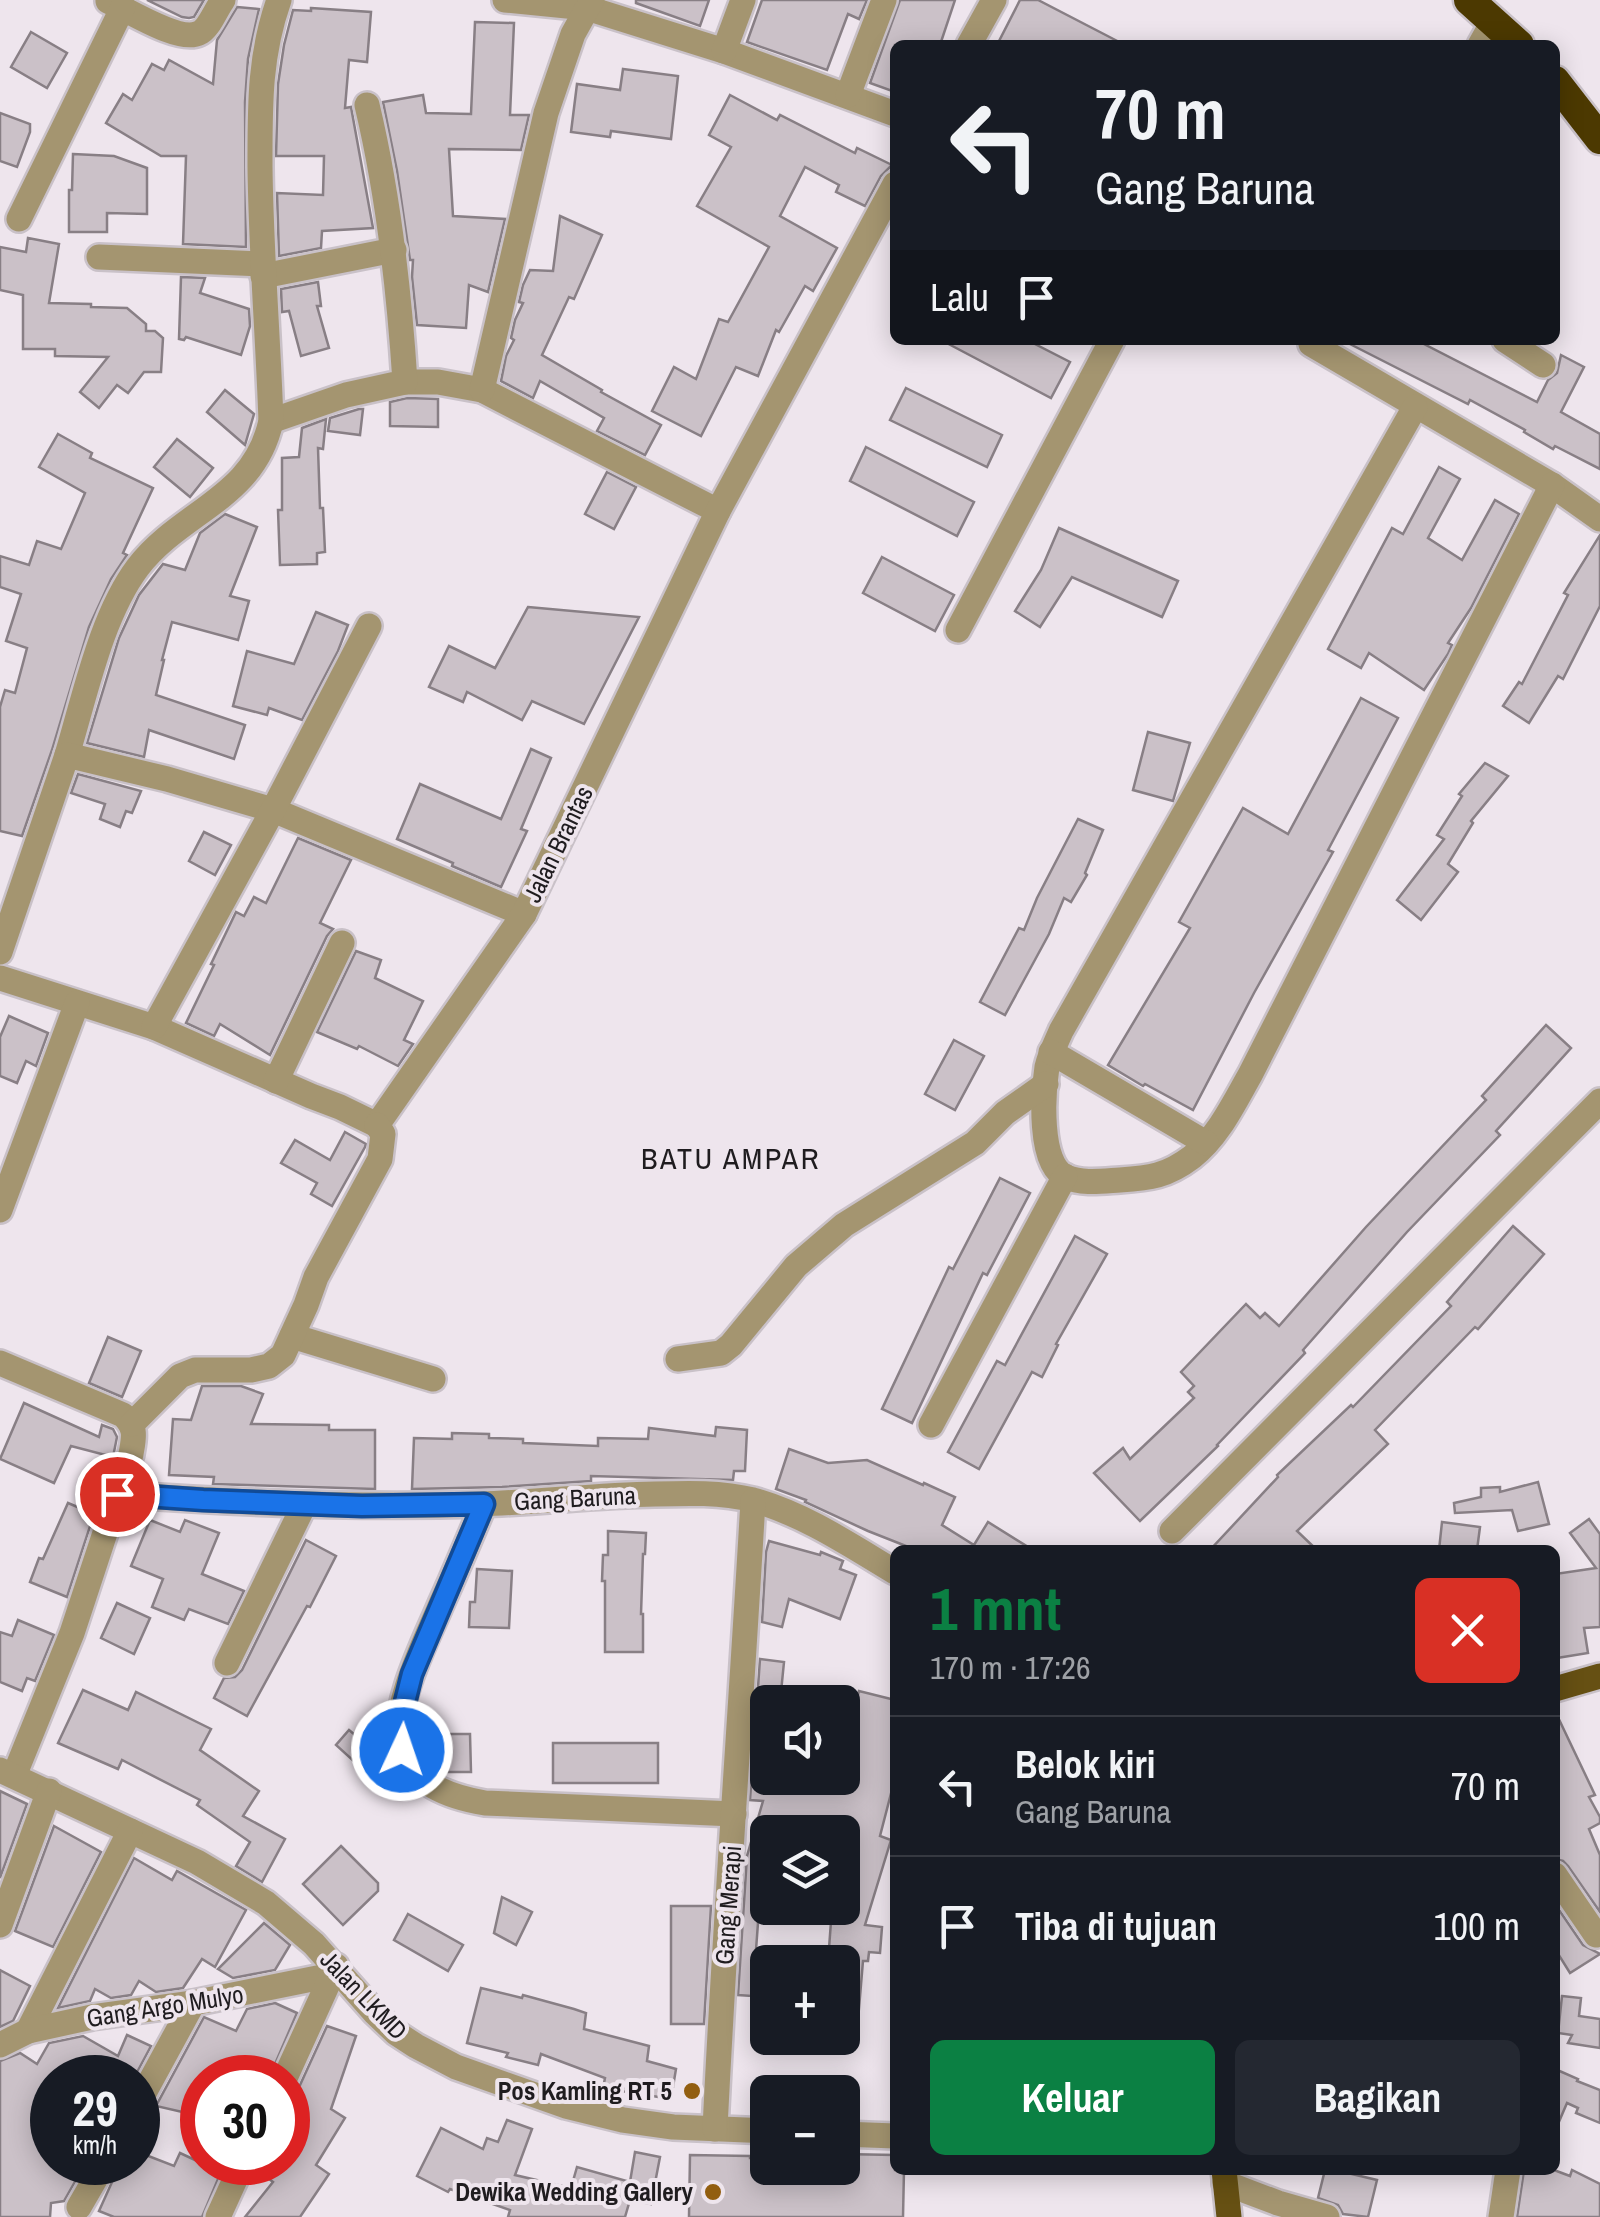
<!DOCTYPE html>
<html lang="id">
<head>
<meta charset="utf-8">
<style>
	body { margin:0; font-family:"Archivo Narrow",sans-serif; background:#242831; color:#f1f3f6; height:100vh; display:flex; flex-direction:column; font-size:38px; white-space:nowrap }
	* { box-sizing:border-box; margin:0 }
	p { font-size:32px; color:#9ea1a6 }
	.icon { flex:none; width:55px; height:55px; fill:none; stroke:currentColor; stroke-width:2; stroke-linecap:round; stroke-linejoin:round }
	.map { position:relative; flex:1; overflow:hidden }
	.sheet { position:absolute; left:890px; top:1545px; width:670px; height:630px; display:flex; flex-direction:column; background:#171b24; border-radius:15px; box-shadow:0 5px 25px #0003 }
	.sheet>* { flex:none }
	.guide { position:absolute; left:890px; top:40px; width:670px; height:305px; border-radius:15px; box-shadow:0 5px 25px #0003; background:#171b24; color:#f1f3f6; overflow:hidden }
	.buttons { position:absolute; left:750px; top:1685px; display:grid; gap:20px }
	.buttons a { display:grid; place-items:center; width:110px; height:110px; border-radius:15px; background:#171b24; box-shadow:0 5px 25px #0003; font-size:50px }
	.speed { position:absolute; left:30px; top:2055px; display:flex; gap:20px; font-size:50px; font-weight:700; text-align:center }
	.speed>* { display:grid; place-content:center; width:130px; height:130px; border-radius:50%; background:#171b24; box-shadow:0 5px 25px #0003; line-height:1 }
	.speed small { font-size:25px; font-weight:400 }
	.speed .limit { border:15px solid #d22; background:#fff; color:#111 }
	.pin { position:absolute; display:grid; place-items:center; width:85px; height:85px; color:#fff; margin:-42px; border:5px solid #fff; border-radius:50%; box-shadow:0 2px 10px #0007 }
	.me { position:absolute; width:110px; margin:-55px; rotate:3deg; stroke-linejoin:round; filter:drop-shadow(0 0 8px #0008) }
	.turn { display:flex; align-items:center; gap:35px; height:210px; padding:0 40px; font-size:45px }
	.turn .icon { width:130px; height:130px; stroke-width:2.5 }
	.turn b { display:block; font-size:70px; line-height:85px }
	.then { display:flex; align-items:center; height:95px; padding:0 40px; background:#0003; gap:20px; font-size:38px }
	.round { display:grid; place-items:center; flex:none; width:105px; height:105px; border-radius:15px; background:#242831 }
	.overview { display:flex; align-items:center; justify-content:space-between; height:170px; padding:0 40px }
	h1 { font-size:60px; font-weight:700; line-height:75px; color:#0b8043 }
	.cta { display:flex; gap:20px; margin-top:auto; padding:20px 40px }
	.cta a { flex:1; height:115px; border-radius:15px; background:#0b8043; color:#fff; font-size:40px; font-weight:700; line-height:115px; text-align:center }
	.cta a+a { background:#242831; color:#f1f3f6 }
	ul { padding:0; list-style:none }
	li { display:flex; align-items:center; gap:30px; height:140px; padding:0 40px; border-top:2px solid #363941 }
	li div { flex:1 }
	li b { display:block; font-size:38px }
	li em { font-style:normal }
	.map>svg:first-child { display:block }
	.building { fill:#cbc1c8; stroke:#887f85; stroke-width:2.5 }
	.lines { fill:none; stroke-linecap:round; stroke-linejoin:round }
	.minor-casing { stroke:#c9c1c8; stroke-width:30 }
	.major-casing { stroke:#c9c1c8; stroke-width:30 }
	.highway-casing { stroke:#c9c1c8; stroke-width:35 }
	.minor { stroke:#a49570; stroke-width:25 }
	.major { stroke:#665013; stroke-width:25 }
	.highway { stroke:#4c3901; stroke-width:30 }
	.route-casing { stroke:#114b97; stroke-width:25 }
	.route { stroke:#1a73e8; stroke-width:18 }
	.poi-dot { fill:#925e10; stroke:#eee5ed; stroke-width:4 }
	.labels { text-anchor:middle; stroke-width:8; stroke-linejoin:round; paint-order:stroke }
	.street-label { font-size:25px; fill:#1f1c1f; stroke:#eee5ed }
	.poi-label { font-size:25px; font-weight:bold; fill:#1f1c1f; stroke:#eee5ed; text-anchor:end }
	.quarter-label { font-size:30px; letter-spacing:2.5px; fill:#1f1c1f; stroke:#eee5ed }
</style>
</head>
<body>
<div class="map">
<svg width="1600" height="2217" viewBox="0 0 1600 2217">
	<rect width="100%" height="100%" fill="#eee5ed"/>
	<!-- building -->
	<g class="building">
		<path d="M147,0H204L194,17L189,18L182,17Z"/>
		<path d="M636,0H709L700,26L636,3Z"/>
		<path d="M762,0H867L859,19L848,14L827,70L747,42Z"/>
		<path d="M900,0H955L940,45H895V92L870,83Z"/>
		<path d="M1020,0H1038L1125,45H997Z"/>
		<path d="M237,7L259,9L248,59L245,102L246,247L183,244L186,156H161L106,123L123,94L132,100L152,64L164,70L169,60L213,84L217,40Z"/>
		<path d="M311,8L371,12L367,62L349,60L345,108L351,107L373,228L322,231L321,248L279,256L277,193L323,195L324,156H276L278,84L284,45L293,10L311,11Z"/>
		<path d="M475,22L514,23L510,115H529L521,150L449,149L453,216L505,219L488,292L469,285L466,328L417,325L412,277L413,260H410L397,171L383,102L423,95L426,113L471,114Z"/>
		<path d="M31,32L67,53L47,88L11,67Z"/>
		<path d="M623,69L678,76L671,139L611,131L610,137L571,132L577,84L620,90Z"/>
		<path d="M730,95L777,120L780,115L855,153L857,148L892,165L881,176L865,206L836,192L839,185L805,167L780,216L837,248L813,291L805,286L779,332L776,330L758,376L736,367L701,436L652,411L674,367L696,379L719,319L728,322L769,247L697,206L731,147L709,135Z"/>
		<path d="M0,113L30,124V132L17,167L0,161Z"/>
		<path d="M73,154L114,156L147,168V214L107,213V232H69V190H72Z"/>
		<path d="M560,216L602,235L574,299L569,297L542,355L602,390L601,392L661,425L645,455L597,431L604,418L540,381L533,398L501,381L506,356L514,340L511,338L515,320L523,303L519,302L523,285L530,270L553,271Z"/>
		<path d="M28,238L59,244L49,303L91,304V307L127,308L146,324V331H155L163,338L161,372H144L128,393L117,385L99,408L80,392L108,357L55,356V349H23V295L0,290V247L26,252Z"/>
		<path d="M181,277L205,278L200,293L249,309L250,326L241,355L186,337L184,340L179,339Z"/>
		<path d="M318,282L321,306H317L329,348L301,356L289,311L282,312L281,289Z"/>
		<path d="M941,340H1027L1070,362L1051,398Z"/>
		<path d="M1342,340H1416L1537,402L1548,380L1557,373L1561,355L1584,367L1561,412L1600,434V469L1555,446L1553,449L1524,432L1525,430L1470,400L1468,404Z"/>
		<path d="M906,388L1002,435L987,467L890,420Z"/>
		<path d="M225,390L254,414L245,445L207,412Z"/>
		<path d="M407,398L438,399V427L390,426V402Z"/>
		<path d="M359,409H363L360,435L328,431L330,418Z"/>
		<path d="M326,419L323,449L318,448L320,508H323L325,552L317,553V564L280,565L278,510H282V458L299,457L302,428Z"/>
		<path d="M58,434L92,453L90,458L153,488L123,553L127,555L111,579L89,627L52,750L22,836L0,831V707L5,690L15,693L27,648L6,641L21,594L0,587V556L29,565L37,541L61,549L85,493L39,467Z"/>
		<path d="M177,439L213,468L190,497L154,467Z"/>
		<path d="M866,447L974,502L957,536L850,481Z"/>
		<path d="M1439,467L1460,479L1428,538L1462,560L1495,500L1519,514L1471,608L1448,643L1452,645L1448,654L1424,690L1369,653L1361,668L1328,649L1392,528L1403,534Z"/>
		<path d="M607,472L636,487L614,529L585,514Z"/>
		<path d="M225,514L257,527L230,596L249,601L238,640L172,622L162,660H164L156,695L245,725L234,759L149,730L144,757L87,743L119,638L139,595L163,564L185,570L200,533Z"/>
		<path d="M1059,528L1178,581L1162,617L1072,577L1040,627L1015,611L1041,570Z"/>
		<path d="M1600,535V606L1563,679L1558,676L1529,723L1503,706L1519,682L1522,684L1568,595L1564,593Z"/>
		<path d="M882,557L954,595L935,631L863,593Z"/>
		<path d="M528,607L639,617L584,724L532,701L522,720L467,692L463,702L429,687L449,646L495,668Z"/>
		<path d="M316,612L348,625L338,651L302,720L269,708L267,715L233,706L247,651L294,664Z"/>
		<path d="M1361,698L1398,718L1328,850L1333,852L1254,993L1193,1110L1145,1084L1143,1086L1108,1065L1190,928L1179,922L1243,808L1288,834Z"/>
		<path d="M1148,732L1190,743L1173,801L1133,790Z"/>
		<path d="M531,749L551,758L521,829L527,831L501,887L452,866L453,863L397,839L420,784L501,819Z"/>
		<path d="M1485,763L1508,776L1471,821L1473,823L1448,864L1458,872L1421,920L1397,900L1444,839L1437,835L1462,796L1459,794Z"/>
		<path d="M78,774L141,791L132,813L126,811L120,827L100,819L105,804L71,793Z"/>
		<path d="M1078,819L1103,830L1085,873L1087,875L1071,902L1064,898L1049,934L1005,1015L980,1002L1019,928L1024,930L1037,898Z"/>
		<path d="M204,832L231,845L215,875L189,861Z"/>
		<path d="M298,838L351,860L320,923L333,929L327,936L270,1055L220,1024L214,1036L186,1023L214,965L211,964L236,912L244,916L254,897L266,903Z"/>
		<path d="M356,951L381,960L375,978L423,1001L404,1040L413,1044L398,1066L359,1046L357,1049L317,1032Z"/>
		<path d="M9,1016L48,1033L36,1066L26,1061L17,1083L0,1076V1037Z"/>
		<path d="M1546,1025L1571,1048L1496,1131L1500,1135L1407,1232L1303,1350L1305,1353L1217,1445L1218,1446L1140,1521L1094,1473L1123,1448L1130,1459L1194,1398L1188,1392L1194,1386L1181,1372L1246,1304L1260,1318L1265,1313L1279,1326L1366,1227L1486,1100L1482,1096Z"/>
		<path d="M954,1040L984,1056L955,1110L925,1094Z"/>
		<path d="M345,1132L366,1144L365,1147L332,1206L311,1194L317,1183L281,1163L295,1140L330,1160Z"/>
		<path d="M1000,1178L1030,1193L987,1275L983,1273L912,1423L882,1409L949,1267L953,1269Z"/>
		<path d="M1513,1226L1544,1254L1478,1329L1475,1327L1375,1430L1388,1444L1297,1531L1317,1550H1210L1278,1477L1277,1475L1351,1405L1353,1407L1451,1306L1447,1302Z"/>
		<path d="M1075,1236L1107,1254L1056,1344L1058,1345L1042,1377L1032,1372L979,1469L948,1452L997,1361L1005,1365Z"/>
		<path d="M108,1337L141,1351L122,1397L89,1383Z"/>
		<path d="M202,1386H241L263,1394L251,1424L329,1425V1430H375V1489L213,1484L214,1477L169,1475L173,1419L191,1420Z"/>
		<path d="M24,1403L99,1437L102,1425L113,1429L117,1437L113,1457L71,1446L54,1483L0,1459Z"/>
		<path d="M716,1427L747,1430L745,1471H734L733,1480L591,1476V1481L502,1487L412,1489L414,1438L452,1439V1433L489,1434V1438L523,1439V1443L598,1446V1438L648,1439L649,1428L715,1436Z"/>
		<path d="M789,1449L828,1463L867,1460L923,1485L924,1483L955,1497L942,1525L974,1545L988,1522L1033,1550H916L868,1531L805,1502L806,1500L776,1489Z"/>
		<path d="M1538,1482L1549,1524L1518,1531L1512,1510L1455,1513L1454,1503L1481,1497V1488L1500,1487V1492Z"/>
		<path d="M68,1503L94,1514L67,1597L30,1582L39,1558L43,1559Z"/>
		<path d="M1589,1519L1600,1534V1627L1584,1628L1588,1653L1557,1658L1555,1574L1596,1568L1570,1533Z"/>
		<path d="M150,1520L180,1532L185,1520L219,1533L202,1574L244,1591L228,1624L189,1609L184,1620L152,1607L163,1579L131,1566Z"/>
		<path d="M1442,1522L1480,1527L1477,1550H1439Z"/>
		<path d="M608,1531L646,1533L645,1554H643L641,1614H643V1652H605V1581H602L603,1555H608Z"/>
		<path d="M306,1540L336,1556L310,1607L307,1606L247,1716L214,1698L224,1678L235,1677L242,1670Z"/>
		<path d="M769,1541L820,1555L821,1552L843,1561L840,1569L856,1575L840,1619L789,1599L782,1627L762,1622L766,1552Z"/>
		<path d="M477,1569L512,1571L509,1628L469,1627L470,1602H475Z"/>
		<path d="M117,1603L150,1618L134,1654L101,1638Z"/>
		<path d="M18,1620L54,1635L35,1681L27,1678L22,1691L0,1682V1632L12,1636Z"/>
		<path d="M760,1659L784,1662L780,1702H768V1778H842V1756L859,1691L895,1700V1778L880,1836L891,1840L865,1925L882,1927L880,1953L869,1952L868,1961H863L857,2032L842,2031V1962H828L832,1908H842V1832H768V1898L760,1896L756,1950L768,1952V1989L753,1987L752,1996L738,1995L747,1856L763,1801L750,1800Z"/>
		<path d="M83,1690L128,1710L136,1692L211,1729L200,1750L259,1791L243,1816L285,1839L262,1882L236,1866L250,1842L197,1805L200,1800L122,1760L118,1769L58,1743Z"/>
		<path d="M1555,1711L1595,1795L1589,1797L1600,1817V1823L1589,1829L1600,1855V1912L1568,1866L1563,1861L1555,1859Z"/>
		<path d="M349,1730L372,1749L358,1765L336,1745Z"/>
		<path d="M446,1734H470L471,1772H447Z"/>
		<rect x="553" y="1743" width="105" height="40"/>
		<path d="M0,1791L27,1804L0,1878Z"/>
		<path d="M54,1826L101,1852L53,1947L15,1931Z"/>
		<path d="M341,1846L378,1883V1891L343,1925L303,1884Z"/>
		<path d="M134,1858L172,1880L177,1871L246,1910L215,1967L202,1959L183,1988L156,1992L139,1981L131,1995L111,1998L95,1989L90,2001L58,2008Z"/>
		<path d="M502,1897L532,1912L516,1945L494,1933Z"/>
		<path d="M1555,1904L1583,1945L1600,1954L1570,1973L1555,1949Z"/>
		<path d="M671,1906H711L704,2024H671Z"/>
		<path d="M408,1914L463,1945L448,1971L394,1940Z"/>
		<path d="M264,1923L290,1945L275,1970L233,1978L218,1969Z"/>
		<path d="M0,1970L30,1986L13,2021L0,2027Z"/>
		<path d="M481,1988L522,1998L523,1995L574,2009L586,2013L584,2029L649,2046L647,2061L676,2069L671,2099L603,2088L605,2078L541,2054L538,2065L506,2057L508,2053L467,2043Z"/>
		<path d="M1562,1996L1581,1998L1579,2016L1600,2019V2048L1568,2043L1572,2035L1558,2033Z"/>
		<path d="M275,2003L297,2013L269,2078H202V2086L197,2083L191,2114L156,2106L204,2017L236,2031L247,2009Z"/>
		<path d="M327,2026L356,2036L331,2109L345,2118L316,2165L329,2174L300,2217H245L273,2182L264,2175L273,2162H288V2094L295,2091L300,2085Z"/>
		<path d="M127,2035L151,2046L134,2078H107L98,2071L95,2078H52L48,2090L52,2092V2166L80,2163L81,2171L64,2201L51,2203L50,2217H0V2061L20,2053L37,2064L49,2043L83,2036L118,2056Z"/>
		<path d="M1555,2069L1578,2079L1577,2081L1600,2090V2123L1576,2113L1578,2108L1567,2103L1555,2131Z"/>
		<path d="M507,2120L532,2129L515,2175L571,2188L577,2167L630,2182L635,2152L660,2157L651,2204L630,2200L625,2217H508L510,2210L450,2189L448,2192L417,2176L441,2128L483,2149L487,2138L498,2142Z"/>
		<path d="M138,2152L174,2166L180,2153L221,2172L202,2217H114L99,2211L121,2162H138Z"/>
		<path d="M842,2154L895,2155V2170H904L903,2217H689L690,2155L750,2156V2158H768V2168H842Z"/>
		<path d="M1325,2170H1335L1377,2180L1368,2217L1343,2214L1338,2205L1318,2198Z"/>
		<path d="M1524,2170H1554L1570,2176L1572,2170L1600,2184V2217H1517Z"/>
	</g>
	<g class="lines">
		<!-- minor casing -->
		<g class="minor-casing">
			<g id="minor">
				<path d="M505,0L587,8L724,51L895,114"/>
				<path d="M108,1C128,10 179,43 199,33C209,29 216,9 223,0"/>
				<path d="M969,45L994,0"/>
				<path d="M1480,45L1494,20"/>
				<path d="M724,51L743,0"/>
				<path d="M848,95L884,0"/>
				<path d="M19,219L123,7"/>
				<path d="M99,257L263,264"/>
				<path d="M263,276L394,250"/>
				<path d="M1313,340L1311,344L1552,485L1600,519"/>
				<path d="M1505,340L1543,365"/>
				<path d="M405,382H438L482,390L718,511"/>
				<path d="M482,390L546,113L573,34L592,0"/>
				<path d="M1415,407L1061,1031C1056,1043 1050,1054 1047,1067C1043,1092 1038,1165 1066,1177C1082,1184 1103,1181 1120,1180C1150,1178 1167,1176 1192,1157C1218,1137 1234,1103 1250,1075L1552,485"/>
				<path d="M271,421L346,395L405,382C399,288 389,197 367,105"/>
				<path d="M958,630L1112,340"/>
				<path d="M67,755C85,696 101,616 138,567C182,510 254,499 271,421C268,336 261,252 260,167C260,108 259,56 279,0"/>
				<path d="M0,952L67,755L167,779L273,810L524,914"/>
				<path d="M0,978L154,1027L311,1096L340,1107L377,1125"/>
				<path d="M154,1027L273,810L369,626"/>
				<path d="M1051,1052L1206,1143"/>
				<path d="M276,1081L342,943"/>
				<path d="M377,1125L524,914L718,511L895,184"/>
				<path d="M0,1210L77,1003"/>
				<path d="M292,1336L433,1379"/>
				<path d="M678,1359L721,1353L731,1345L796,1266L844,1225L975,1143L1005,1113L1046,1084"/>
				<path d="M0,1363L123,1415C137,1429 134,1436 131,1454L72,1633L14,1776"/>
				<path d="M132,1424L180,1376L195,1370H251L269,1366L283,1355L306,1305L316,1277L380,1159L383,1134L377,1125"/>
				<path d="M931,1425L1065,1176"/>
				<path d="M117,1494C238,1503 359,1508 481,1504C539,1502 597,1495 655,1494C688,1493 721,1492 753,1500C804,1514 850,1545 895,1572"/>
				<path d="M484,1504C470,1537 456,1571 441,1604C426,1640 391,1707 401,1745C411,1784 450,1797 485,1803L734,1814"/>
				<path d="M1172,1531L1600,1101"/>
				<path d="M227,1663L304,1505"/>
				<path d="M0,1770L197,1862L266,1903L314,1944L375,2013L396,2033L416,2046L456,2067L566,2106L623,2120L673,2127L768,2131"/>
				<path d="M1555,1875L1596,1935"/>
				<path d="M0,1925L49,1791"/>
				<path d="M28,2031L130,1831"/>
				<path d="M0,2045L28,2031L92,2017L193,2003L332,1975"/>
				<path d="M285,2078L336,1966"/>
				<path d="M138,2104L193,2003"/>
				<path d="M715,2129C725,1919 741,1710 753,1501"/>
				<path d="M842,2134L895,2136"/>
				<path d="M1225,2183L1278,2203L1327,2217"/>
				<path d="M79,2207L105,2162"/>
				<path d="M218,2217L243,2162"/>
				<path d="M1501,2217L1508,2170"/>
			</g>
		</g>
		<!-- major casing -->
		<g class="major-casing">
			<g id="major">
				<path d="M1555,1689L1600,1676"/>
				<path d="M1224,2170L1229,2217"/>
			</g>
		</g>
		<!-- highway casing -->
		<g class="highway-casing">
			<g id="highway">
				<path d="M1469,0L1519,45"/>
				<path d="M1555,81L1600,139"/>
			</g>
		</g>
		<!-- minor -->
		<use href="#minor" class="minor"/>
		<!-- major -->
		<use href="#major" class="major"/>
		<!-- highway -->
		<use href="#highway" class="highway"/>
	</g>
	<g class="lines">
		<!-- route casing -->
		<g class="route-casing">
			<path id="route" d="M117,1494L203,1500L362,1506L484,1504L412,1674L399,1726L402,1750"/>
		</g>
		<!-- route -->
		<use href="#route" class="route"/>
	</g>
	<!-- markers -->
	<g class="poi-dot">
		<circle cx="692" cy="2091" r="10"/>
		<circle cx="713" cy="2192" r="10"/>
	</g>
	<g class="labels">
		<!-- street labels -->
		<g class="street-label">
			<text transform="translate(558 844) rotate(-64)" y="9">Jalan Brantas</text>
			<text transform="translate(575 1498) rotate(-3)" y="9">Gang Baruna</text>
			<text transform="translate(728 1905) rotate(-86)" y="9">Gang Merapi</text>
			<text transform="translate(364 1995) rotate(46)" y="9">Jalan LKMD</text>
			<text transform="translate(165 2006) rotate(-9)" y="9">Gang Argo Mulyo</text>
		</g>
		<!-- poi labels -->
		<g class="poi-label">
			<text x="672" y="2100">Pos Kamling RT 5</text>
			<text x="693" y="2201">Dewika Wedding Gallery</text>
		</g>
		<!-- quarter labels -->
		<g class="quarter-label">
			<text x="731" y="1169">BATU AMPAR</text>
		</g>
	</g>
</svg>
<div class="buttons">
<a><svg class="icon" aria-label="sound" viewBox="0 0 24 24"><path d="M4 9h4l5-4v14l-5-4H4zM17 9q2 3 0 6"/></svg></a>
<a><svg class="icon" aria-label="layers" viewBox="0 0 24 24"><path d="M12 4l9 5-9 5-9-5zM3 14l9 5 9-5"/></svg></a>
<a>+</a>
<a>−</a>
</div>
<div class="speed"><div>29<small>km/h</small></div><div class="limit">30</div></div>
<div class="pin" style="left:117px;top:1494px;background:#d93025"><svg class="icon" aria-label="arrive" viewBox="0 0 24 24"><path d="M6 21V4h12l-3 4 3 4H6"/></svg></div>
<svg class="me" style="left:402px;top:1750px" viewBox="-20 -20 40 40"><circle r="17" fill="#1a73e8" stroke="#fff" stroke-width="3"/><path d="M0-11L8 9 0 5-8 9z" fill="#fff"/></svg>
<div class="guide">
<div class="turn"><svg class="icon" aria-label="left" viewBox="0 0 24 24"><path d="M17 20v-9H6M10 6l-5 5 5 5"/></svg><div><b>70 m</b>Gang Baruna</div></div>
<div class="then">Lalu<svg class="icon" aria-label="arrive" viewBox="0 0 24 24"><path d="M6 21V4h12l-3 4 3 4H6"/></svg></div>
</div>
<section class="sheet">
<div class="overview"><div><h1>1 mnt</h1><p>170 m · 17:26</p></div><a class="round" style="background:#d93025;color:#fff"><svg class="icon" aria-label="close" viewBox="0 0 24 24"><path d="M6 6l12 12M18 6L6 18"/></svg></a></div>
<ul>
<li><svg class="icon" aria-label="left" viewBox="0 0 24 24"><path d="M17 20v-9H6M10 6l-5 5 5 5"/></svg><div><b>Belok kiri</b><p>Gang Baruna</p></div><em>70 m</em></li>
<li><svg class="icon" aria-label="arrive" viewBox="0 0 24 24"><path d="M6 21V4h12l-3 4 3 4H6"/></svg><div><b>Tiba di tujuan</b></div><em>100 m</em></li>
</ul>
<div class="cta"><a>Keluar</a><a>Bagikan</a></div>
</section>
</div>
</body>
</html>
